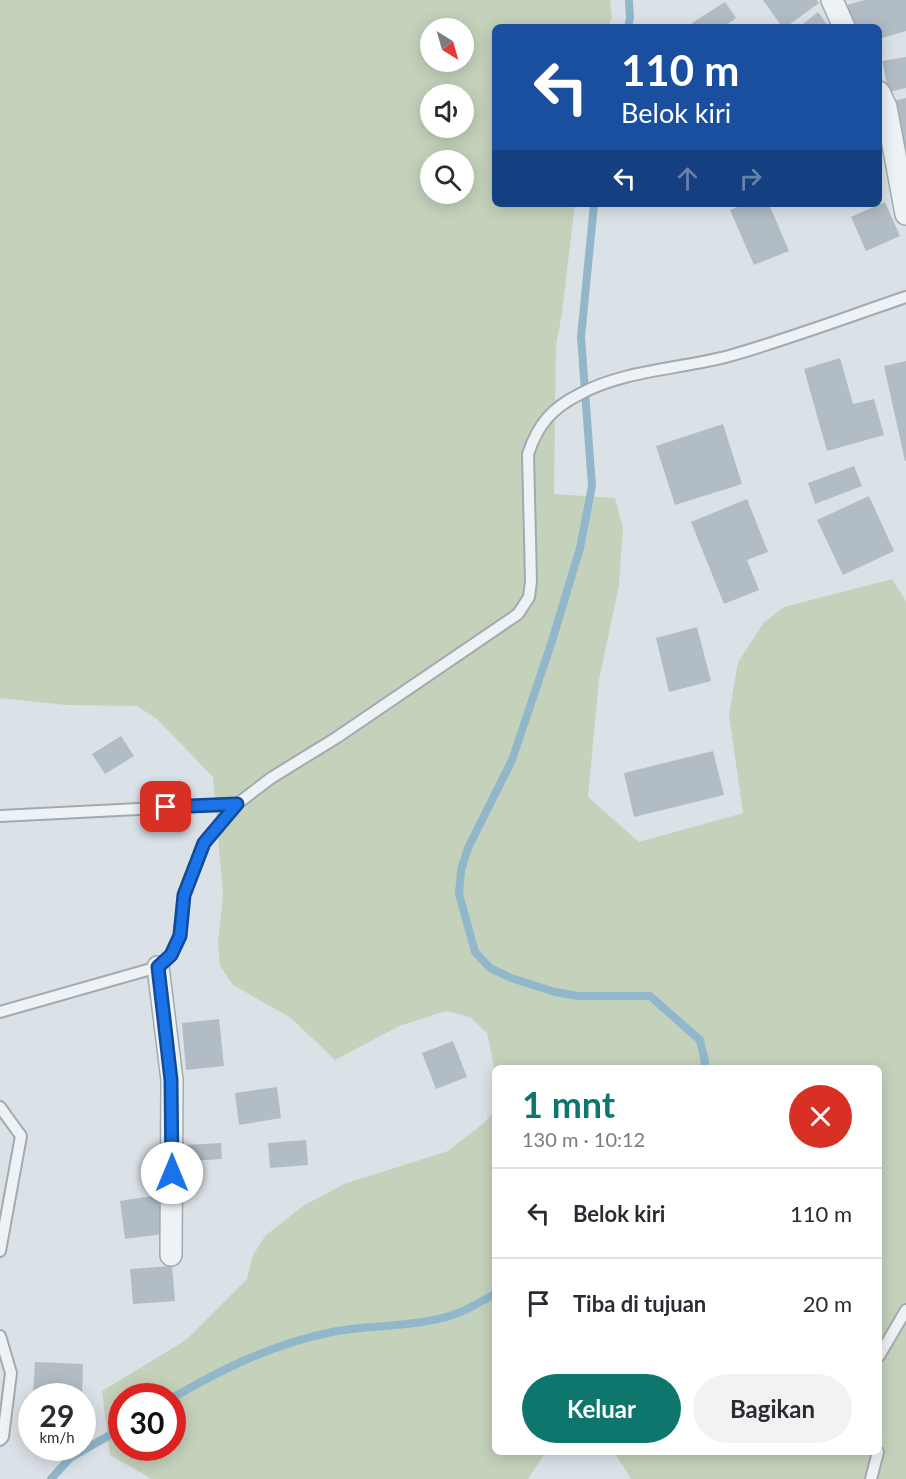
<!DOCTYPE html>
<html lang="id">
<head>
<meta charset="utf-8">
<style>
	body { margin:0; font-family:Lato,sans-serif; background:#f2f2f3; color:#2b2b33; height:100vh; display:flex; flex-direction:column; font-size:22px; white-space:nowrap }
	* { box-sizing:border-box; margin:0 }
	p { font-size:20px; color:#7c7c81 }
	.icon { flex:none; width:33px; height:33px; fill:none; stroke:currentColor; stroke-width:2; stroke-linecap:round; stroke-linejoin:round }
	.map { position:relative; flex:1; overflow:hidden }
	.details { position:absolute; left:492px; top:1065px; width:390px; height:390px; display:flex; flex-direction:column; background:#fff; border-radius:9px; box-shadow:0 3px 15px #0003 }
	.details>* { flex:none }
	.top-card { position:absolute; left:492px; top:24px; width:390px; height:183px; border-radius:9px; box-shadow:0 3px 15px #0003; background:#1a4fa0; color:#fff; overflow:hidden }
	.needle { width:39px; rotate:143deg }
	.controls { position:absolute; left:420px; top:18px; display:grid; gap:12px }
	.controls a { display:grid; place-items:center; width:54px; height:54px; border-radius:50%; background:#fff; box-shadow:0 3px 15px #0003; font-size:30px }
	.speed { position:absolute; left:18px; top:1383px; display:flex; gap:12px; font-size:30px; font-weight:700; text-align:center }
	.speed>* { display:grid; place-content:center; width:78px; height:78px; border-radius:50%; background:#fff; box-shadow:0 3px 15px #0003; line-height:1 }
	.speed small { font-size:15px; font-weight:400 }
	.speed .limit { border:9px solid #d22; background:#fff; color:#111 }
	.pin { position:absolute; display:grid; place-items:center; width:51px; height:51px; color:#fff; margin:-26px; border-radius:12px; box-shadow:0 3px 9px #0006 }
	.me { position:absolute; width:66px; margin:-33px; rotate:0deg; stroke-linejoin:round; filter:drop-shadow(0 0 4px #0008) }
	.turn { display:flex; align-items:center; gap:21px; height:126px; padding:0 30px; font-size:27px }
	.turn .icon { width:78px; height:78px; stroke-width:2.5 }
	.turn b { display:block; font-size:42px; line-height:51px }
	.lanes { display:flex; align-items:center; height:57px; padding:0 30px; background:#0003; justify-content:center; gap:30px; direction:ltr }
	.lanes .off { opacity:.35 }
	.round { display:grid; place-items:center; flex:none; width:63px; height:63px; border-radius:32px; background:#f2f2f3 }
	.summary { display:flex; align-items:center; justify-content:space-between; height:102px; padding:0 30px }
	h1 { font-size:36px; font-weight:700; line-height:45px; color:#0f766e }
	.primary-button { display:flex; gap:12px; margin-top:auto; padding:12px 30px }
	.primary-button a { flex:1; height:69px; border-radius:36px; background:#0f766e; color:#fff; font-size:24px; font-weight:700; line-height:69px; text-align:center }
	.primary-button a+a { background:#f2f2f3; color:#2b2b33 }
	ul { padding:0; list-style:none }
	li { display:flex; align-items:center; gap:18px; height:90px; padding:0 30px; border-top:2px solid #e1e1e2 }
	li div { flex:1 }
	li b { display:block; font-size:22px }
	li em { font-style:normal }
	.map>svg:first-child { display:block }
	.green { fill:#c5d2bb; fill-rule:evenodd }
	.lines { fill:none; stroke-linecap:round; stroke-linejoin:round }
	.stream { stroke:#92b7cb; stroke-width:8 }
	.building { fill:#b2bcc4 }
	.lane-casing { stroke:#a0aab1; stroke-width:14 }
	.street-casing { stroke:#a0aab1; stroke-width:24 }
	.lane { stroke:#eef2f5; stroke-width:10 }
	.street { stroke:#eef2f5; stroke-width:21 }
	.route-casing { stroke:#114b97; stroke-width:15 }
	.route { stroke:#1a73e8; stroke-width:10 }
</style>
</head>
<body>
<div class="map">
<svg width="906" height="1479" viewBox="0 0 906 1479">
	<rect width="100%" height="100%" fill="#dbe2e7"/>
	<!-- green -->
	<g class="green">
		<path d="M0,0H610L612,17L608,27H495V204H575L562,313L556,346L554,494L615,498L623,528L619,585L599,680L588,797L639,842L743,813L729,715L738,662L764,622L784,607L892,579L906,601V1479H631L614,1452H879V1068H495V1072L487,1033L470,1017L446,1011L399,1026L335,1060L291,1018L233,985L220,966L218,943L223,895L213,777L157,719L137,706L66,705L0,698ZM430,28H464V62H430ZM430,94H464V128H430ZM430,160H464V194H430Z"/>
		<path d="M495,1110V1452H546L528,1479H152L110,1455L102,1391L186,1340L247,1279L253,1255L265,1236L303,1206L344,1184L448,1151L485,1122ZM122,1396H172V1448H122Z"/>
	</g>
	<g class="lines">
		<!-- stream -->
		<g class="stream">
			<path d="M628,27L630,18L629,0"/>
			<path d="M594,204L581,337L592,486L580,548L552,641L512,760L468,848L461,870L459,894L475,952L490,968L511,978L555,992L578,996H650L700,1040L705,1062L704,1068"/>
			<path d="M172,1398C224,1368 273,1344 332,1332C373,1324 419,1328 458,1313C471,1308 483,1300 495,1294"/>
			<path d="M51,1479L70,1458L122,1428"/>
		</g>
	</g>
	<!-- building -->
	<g class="building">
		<path d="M763,0H817L819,3L786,27H782Z"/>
		<path d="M865,0H906V31L879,39V27H853L847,5Z"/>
		<path d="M725,2L736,18L723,27H695L692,23Z"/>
		<path d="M818,12L829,27H799Z"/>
		<path d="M906,57V88L889,92L882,61Z"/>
		<path d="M906,98V161L892,101Z"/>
		<path d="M885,202L900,236L866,251L851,217Z"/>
		<path d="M744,204H769L789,251L754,265L730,210Z"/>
		<path d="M840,358L853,404L874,399L884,435L827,451L804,369Z"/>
		<path d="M906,361V461H905L884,366Z"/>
		<path d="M723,424L742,484L675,505L656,446Z"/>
		<path d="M854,466L862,486L815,504L808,483Z"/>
		<path d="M869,496L894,551L843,575L817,520Z"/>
		<path d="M747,499L768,552L747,560L759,590L724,604L691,522Z"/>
		<path d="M697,627L711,681L669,692L656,638Z"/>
		<path d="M121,736L134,756L105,774L92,754Z"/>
		<path d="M713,751L724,795L634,817L624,773Z"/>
		<path d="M219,1019L224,1066L186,1070L182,1023Z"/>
		<path d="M453,1041L467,1077L436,1089L422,1053Z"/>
		<path d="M277,1087L281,1118L239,1125L235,1093Z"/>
		<path d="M306,1140L308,1165L270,1168L268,1143Z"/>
		<path d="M221,1143L222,1159L188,1161L187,1145Z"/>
		<path d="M158,1195L163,1234L125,1239L120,1201Z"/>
		<path d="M172,1266L175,1301L133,1304L130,1269Z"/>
		<path d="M35,1362L83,1364L82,1396H33Z"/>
	</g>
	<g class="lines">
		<!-- lane casing -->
		<g class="lane-casing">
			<g id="lane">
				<path d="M0,816L237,804"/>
				<path d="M0,1012L158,967L171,955L179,936L184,895L204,843L237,804L271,778L336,738L518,614L529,597L531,581L528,454C538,424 552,408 580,394C624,370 681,369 729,356C789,339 847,317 906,297"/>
				<path d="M0,1107L21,1136L0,1251"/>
				<path d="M0,1336L11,1373L3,1437L0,1440"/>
				<path d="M879,1356L906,1310"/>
				<path d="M871,1479L878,1452"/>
			</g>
		</g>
		<!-- street casing -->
		<g class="street-casing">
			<g id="street">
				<path d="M832,0L844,27"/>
				<path d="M879,92L886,107L906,214"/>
				<path d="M158,967L172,1080L171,1255"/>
			</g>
		</g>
		<!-- lane -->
		<use href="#lane" class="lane"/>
		<!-- street -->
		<use href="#street" class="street"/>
	</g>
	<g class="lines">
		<!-- route casing -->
		<g class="route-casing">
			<path id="route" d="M166,807L237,804L204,843L184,895L180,936L171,955L158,967L171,1080L172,1173"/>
		</g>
		<!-- route -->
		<use href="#route" class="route"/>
	</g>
</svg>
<div class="controls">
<a><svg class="needle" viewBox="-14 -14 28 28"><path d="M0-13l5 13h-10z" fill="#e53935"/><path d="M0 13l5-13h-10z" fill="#7c7c81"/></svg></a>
<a><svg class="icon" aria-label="sound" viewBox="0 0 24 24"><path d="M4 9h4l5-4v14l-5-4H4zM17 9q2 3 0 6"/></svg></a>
<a><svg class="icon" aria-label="search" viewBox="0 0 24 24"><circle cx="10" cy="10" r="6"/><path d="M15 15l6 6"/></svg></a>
</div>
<div class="speed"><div>29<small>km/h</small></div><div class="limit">30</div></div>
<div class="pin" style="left:166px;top:807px;background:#d93025"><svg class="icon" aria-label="arrive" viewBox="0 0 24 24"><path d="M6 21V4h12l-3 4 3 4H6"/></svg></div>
<svg class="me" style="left:172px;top:1173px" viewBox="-20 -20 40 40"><circle r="19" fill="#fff"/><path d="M0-13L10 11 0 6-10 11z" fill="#1a73e8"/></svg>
<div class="top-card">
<div class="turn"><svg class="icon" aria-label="left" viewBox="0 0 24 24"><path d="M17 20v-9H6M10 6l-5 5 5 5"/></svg><div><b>110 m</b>Belok kiri</div></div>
<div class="lanes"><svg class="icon" aria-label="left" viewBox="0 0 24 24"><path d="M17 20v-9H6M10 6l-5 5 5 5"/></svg><svg class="icon off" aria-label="ahead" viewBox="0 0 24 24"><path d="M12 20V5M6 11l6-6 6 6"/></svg><svg class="icon off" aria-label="right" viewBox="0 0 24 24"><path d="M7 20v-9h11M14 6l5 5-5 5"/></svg></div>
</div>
<section class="details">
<div class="summary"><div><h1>1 mnt</h1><p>130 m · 10:12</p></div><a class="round" style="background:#d93025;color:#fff"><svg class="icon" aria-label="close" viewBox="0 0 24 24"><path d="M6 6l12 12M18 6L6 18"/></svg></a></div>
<ul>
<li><svg class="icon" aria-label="left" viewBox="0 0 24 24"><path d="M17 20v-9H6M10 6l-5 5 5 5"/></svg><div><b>Belok kiri</b></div><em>110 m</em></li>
<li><svg class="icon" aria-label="arrive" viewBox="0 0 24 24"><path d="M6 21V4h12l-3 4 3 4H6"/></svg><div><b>Tiba di tujuan</b></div><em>20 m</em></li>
</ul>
<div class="primary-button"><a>Keluar</a><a>Bagikan</a></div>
</section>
</div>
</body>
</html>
